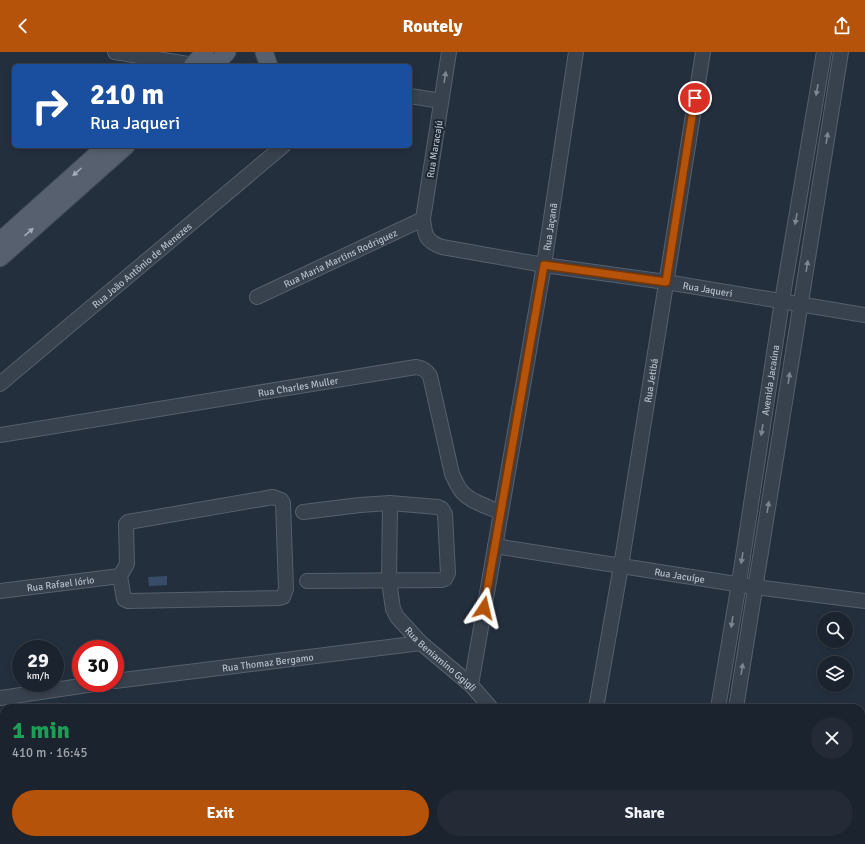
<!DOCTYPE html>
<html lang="en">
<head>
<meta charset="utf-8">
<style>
	body { margin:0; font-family:Signika,sans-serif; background:#242b36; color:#f1f3f6; height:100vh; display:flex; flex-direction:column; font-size:15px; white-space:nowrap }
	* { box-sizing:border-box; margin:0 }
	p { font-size:13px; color:#a0a4aa }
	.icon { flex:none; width:22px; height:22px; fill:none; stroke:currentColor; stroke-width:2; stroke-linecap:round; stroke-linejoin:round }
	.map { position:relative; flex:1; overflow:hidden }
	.sheet { position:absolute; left:0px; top:652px; width:865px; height:140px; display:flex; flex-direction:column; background:#1b232e; border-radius:12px 12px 0 0; box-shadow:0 2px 6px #0003,0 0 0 1px #39404a }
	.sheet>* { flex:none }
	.top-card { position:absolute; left:12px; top:12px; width:400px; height:84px; border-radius:6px; box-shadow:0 2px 6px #0003,0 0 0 1px #39404a; background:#1a4fa0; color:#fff; overflow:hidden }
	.tools { position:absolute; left:817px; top:560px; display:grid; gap:8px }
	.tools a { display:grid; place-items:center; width:36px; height:36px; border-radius:50%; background:#1b232e; box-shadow:0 2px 6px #0003,0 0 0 1px #39404a; font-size:20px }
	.speed { position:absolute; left:12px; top:588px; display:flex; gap:8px; font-size:20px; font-weight:700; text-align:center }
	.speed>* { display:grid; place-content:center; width:52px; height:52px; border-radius:50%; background:#1b232e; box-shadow:0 2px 6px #0003,0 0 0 1px #39404a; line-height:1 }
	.speed small { font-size:10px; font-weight:400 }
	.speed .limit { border:6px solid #d22; background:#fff; color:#111 }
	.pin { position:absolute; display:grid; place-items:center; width:34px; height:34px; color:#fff; margin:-17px; border:2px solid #fff; border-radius:50%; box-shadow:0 1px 4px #0007 }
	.me { position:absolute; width:44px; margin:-22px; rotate:10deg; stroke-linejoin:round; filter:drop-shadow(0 0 3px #0008) }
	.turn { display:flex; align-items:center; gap:14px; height:84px; padding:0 12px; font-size:18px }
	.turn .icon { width:52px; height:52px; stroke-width:2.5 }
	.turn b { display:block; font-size:28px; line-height:34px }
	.round { display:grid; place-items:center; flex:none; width:42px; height:42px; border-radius:21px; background:#242b36 }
	.headline { display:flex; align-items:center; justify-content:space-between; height:68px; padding:0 12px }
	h1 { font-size:24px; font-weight:700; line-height:30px; color:#1e9e55 }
	.primary-button { display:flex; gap:8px; margin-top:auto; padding:8px 12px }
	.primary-button a { flex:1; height:46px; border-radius:24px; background:#b45309; color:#fff; font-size:16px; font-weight:700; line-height:46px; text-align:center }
	.primary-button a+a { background:#242b36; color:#f1f3f6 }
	header { display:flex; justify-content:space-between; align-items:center; height:52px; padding:0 12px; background:#b45309; color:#fff; font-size:18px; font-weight:700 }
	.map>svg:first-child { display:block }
	.water { fill:#394c67 }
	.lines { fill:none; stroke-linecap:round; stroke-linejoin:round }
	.minor-casing { stroke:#565f6c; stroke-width:16 }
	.major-casing { stroke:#414a57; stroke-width:19 }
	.minor { stroke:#38414e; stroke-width:14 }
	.major { stroke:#56606e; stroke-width:17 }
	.oneway { fill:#7c8592 }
	.oneway2 { fill:#a1aab7 }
	.route-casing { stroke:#753606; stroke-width:10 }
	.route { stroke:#b45309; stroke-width:7 }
	.labels { text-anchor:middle; stroke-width:4; stroke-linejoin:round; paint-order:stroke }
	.street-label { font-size:10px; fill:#b4bcc9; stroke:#1d2633 }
</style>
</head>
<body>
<header><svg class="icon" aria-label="back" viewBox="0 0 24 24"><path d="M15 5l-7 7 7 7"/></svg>Routely<svg class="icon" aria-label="share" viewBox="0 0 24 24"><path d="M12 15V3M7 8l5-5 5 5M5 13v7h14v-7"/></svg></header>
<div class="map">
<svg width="865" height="792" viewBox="0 0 865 792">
	<rect width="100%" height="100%" fill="#242f3e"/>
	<!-- water -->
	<path class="water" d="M167,524V533L149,534L148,525Z"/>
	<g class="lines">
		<!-- minor casing -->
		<g class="minor-casing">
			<g id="minor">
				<path d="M115,0L200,14"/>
				<path id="s1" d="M449,0L423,167C425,183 425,189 442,195L544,213L666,230L865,263"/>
				<path d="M410,44L441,49"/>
				<path id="s2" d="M257,245L423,167"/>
				<path id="s3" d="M0,332L283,94"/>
				<path id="s4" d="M0,383L416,315C423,316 426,318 430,324L452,422C455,428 458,436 463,441C472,450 488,455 500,460"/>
				<path d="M273,445L281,448L283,451L286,537L283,545L279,546L128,549L124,547L120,524L127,512L126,472L128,470Z"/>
				<path id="s5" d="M390,451L389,529L393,557L397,565L421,591L471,633L491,656"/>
				<path d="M303,460L360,453L390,451L438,455L442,457L445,462L448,521L445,527L441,528L307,529"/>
				<path id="s6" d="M495,494L755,535L865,549"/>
				<path id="s7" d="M0,539L120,524"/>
				<path id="s8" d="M115,629L421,591"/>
				<path id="s9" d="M471,633L544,213L576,0"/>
				<path d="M0,646L101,631"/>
				<path id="s10" d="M596,656L621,514L703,0"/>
				<path id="s11" d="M718,656L739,531L782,249L824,0"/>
				<path d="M736,656L841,0"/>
				<path d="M861,671L865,669"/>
				<path d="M141,788L146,792"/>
				<path d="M729,788L731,792"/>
				<path d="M748,788L750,792"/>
				<path d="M43,792L47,788"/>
				<path d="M494,792L525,788"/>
				<path d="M566,792V788"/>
				<path d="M697,792L702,788"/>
			</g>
		</g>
		<!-- major casing -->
		<g class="major-casing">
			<g id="major">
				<path d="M264,0L269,14"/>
				<path d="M192,14L205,0"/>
				<path d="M214,14L227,0"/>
				<path d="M0,189L106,94"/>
				<path d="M0,206L126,94"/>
			</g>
		</g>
		<!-- minor -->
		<use href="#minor" class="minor"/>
		<!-- major -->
		<use href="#major" class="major"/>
	</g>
	<!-- one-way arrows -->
	<defs><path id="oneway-solid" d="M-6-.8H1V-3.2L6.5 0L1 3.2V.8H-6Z"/></defs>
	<g class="oneway">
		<use href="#oneway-solid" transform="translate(445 25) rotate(-81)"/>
		<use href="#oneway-solid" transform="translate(817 38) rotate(100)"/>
		<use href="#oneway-solid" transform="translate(827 86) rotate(-81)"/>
		<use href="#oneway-solid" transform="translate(796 167) rotate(100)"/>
		<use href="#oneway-solid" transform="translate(807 214) rotate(-81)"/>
		<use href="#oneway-solid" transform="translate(789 326) rotate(-81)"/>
		<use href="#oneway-solid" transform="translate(762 378) rotate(99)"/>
		<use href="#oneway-solid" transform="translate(768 455) rotate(-81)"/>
		<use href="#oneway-solid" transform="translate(742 506) rotate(99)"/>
		<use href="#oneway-solid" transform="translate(732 570) rotate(99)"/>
		<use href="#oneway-solid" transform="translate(742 617) rotate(-81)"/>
	</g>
	<g class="oneway2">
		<use href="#oneway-solid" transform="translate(77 120) rotate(138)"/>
		<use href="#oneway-solid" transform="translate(29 180) rotate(-41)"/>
	</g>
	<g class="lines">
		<!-- route casing -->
		<g class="route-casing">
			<path id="route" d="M484,556L544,213L666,230L695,46"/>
		</g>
		<!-- route -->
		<use href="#route" class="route"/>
	</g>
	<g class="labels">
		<!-- street labels -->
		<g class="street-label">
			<text transform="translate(434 97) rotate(-81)" y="4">Rua Maracajú</text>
			<text dy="4" stroke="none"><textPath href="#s9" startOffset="465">Rua Jaçanã</textPath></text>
			<text dy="4" stroke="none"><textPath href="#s2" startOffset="92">Rua Maria Martins Rodriguez</textPath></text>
			<text dy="4" stroke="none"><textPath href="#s3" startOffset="185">Rua João Antônio de Menezes</textPath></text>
			<text dy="4" stroke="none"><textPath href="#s1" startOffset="475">Rua Jaqueri</textPath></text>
			<text dy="4" stroke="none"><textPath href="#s10" startOffset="332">Rua Jetibá</textPath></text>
			<text dy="4" stroke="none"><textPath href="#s11" startOffset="332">Avenida Jacaúna</textPath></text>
			<text dy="4" stroke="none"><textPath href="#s4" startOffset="302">Rua Charles Muller</textPath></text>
			<text dy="4" stroke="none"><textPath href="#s6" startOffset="187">Rua Jacuípe</textPath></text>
			<text dy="4" stroke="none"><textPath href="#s7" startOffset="61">Rua Rafael Iório</textPath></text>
			<text dy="4" stroke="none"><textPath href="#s5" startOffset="176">Rua Beniamino Ggigli</textPath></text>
			<text dy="4" stroke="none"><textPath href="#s8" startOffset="154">Rua Thomaz Bergamo</textPath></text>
		</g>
	</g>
</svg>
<div class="tools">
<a><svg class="icon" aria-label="search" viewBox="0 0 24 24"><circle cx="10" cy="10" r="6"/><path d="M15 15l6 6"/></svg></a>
<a><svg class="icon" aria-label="layers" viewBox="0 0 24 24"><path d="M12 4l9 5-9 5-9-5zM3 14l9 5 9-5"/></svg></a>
</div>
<div class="speed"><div>29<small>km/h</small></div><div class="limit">30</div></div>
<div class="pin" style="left:695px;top:46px;background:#d93025"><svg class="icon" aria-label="arrive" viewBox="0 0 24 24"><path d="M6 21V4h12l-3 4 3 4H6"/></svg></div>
<svg class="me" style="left:484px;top:556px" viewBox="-20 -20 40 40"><path d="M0-17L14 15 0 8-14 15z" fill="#b45309" stroke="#fff" stroke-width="4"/></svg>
<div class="top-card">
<div class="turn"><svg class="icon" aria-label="right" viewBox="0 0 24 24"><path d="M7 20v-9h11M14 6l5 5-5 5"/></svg><div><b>210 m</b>Rua Jaqueri</div></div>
</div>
<section class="sheet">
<div class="headline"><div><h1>1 min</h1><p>410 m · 16:45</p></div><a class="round"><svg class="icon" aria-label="close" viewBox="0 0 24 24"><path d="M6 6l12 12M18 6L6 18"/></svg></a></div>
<div class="primary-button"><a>Exit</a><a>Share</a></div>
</section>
</div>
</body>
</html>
